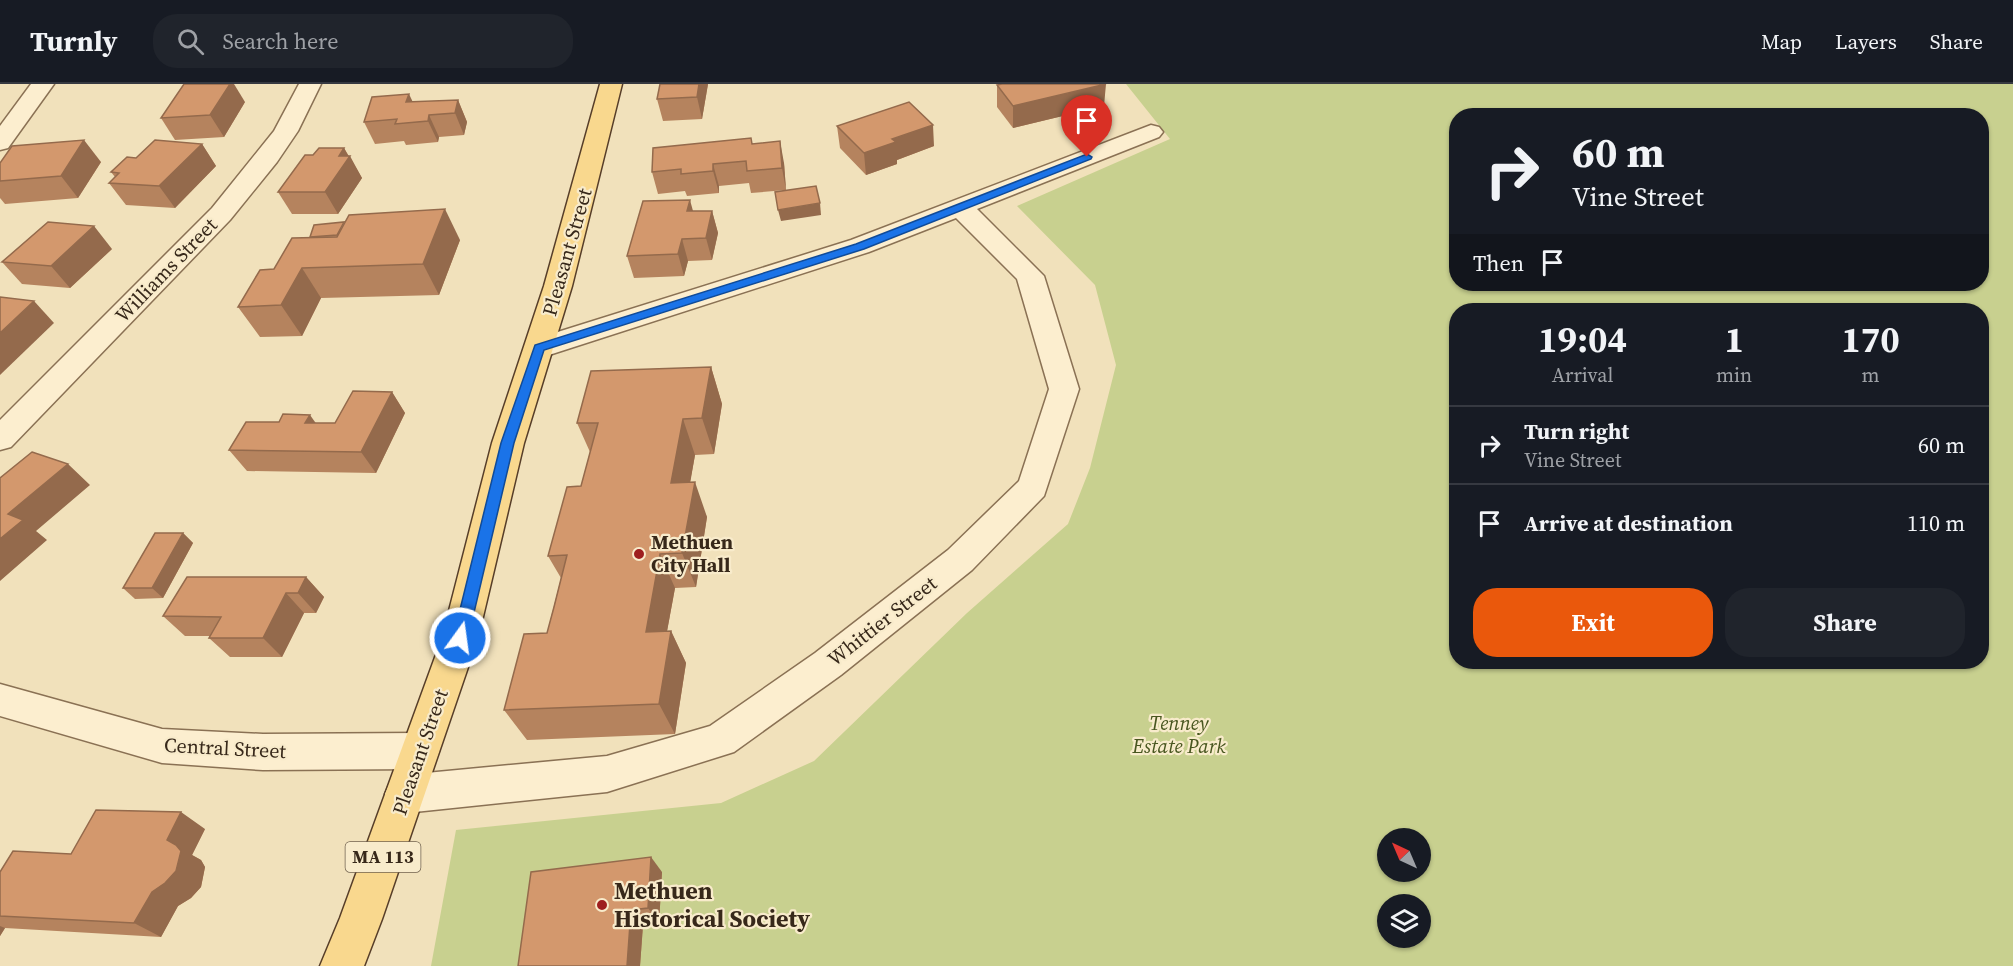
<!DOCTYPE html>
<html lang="en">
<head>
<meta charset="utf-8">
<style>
	body { margin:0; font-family:"Source Serif 4",serif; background:#20242c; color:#f1f3f6; height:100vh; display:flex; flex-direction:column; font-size:22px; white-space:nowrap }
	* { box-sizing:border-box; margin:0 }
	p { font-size:20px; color:#9ea1a6 }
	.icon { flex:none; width:33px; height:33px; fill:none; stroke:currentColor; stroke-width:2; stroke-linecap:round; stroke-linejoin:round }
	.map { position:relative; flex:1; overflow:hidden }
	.panel { position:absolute; left:1449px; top:219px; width:540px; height:366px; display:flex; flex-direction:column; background:#171b24; border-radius:24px; box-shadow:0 2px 4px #0004 }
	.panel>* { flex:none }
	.hud { position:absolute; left:1449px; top:24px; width:540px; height:183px; border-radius:24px; box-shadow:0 2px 4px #0004; background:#171b24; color:#f1f3f6; overflow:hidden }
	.needle { width:39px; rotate:316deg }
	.buttons { position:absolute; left:1377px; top:744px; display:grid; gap:12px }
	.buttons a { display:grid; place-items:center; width:54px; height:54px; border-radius:50%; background:#171b24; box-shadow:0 2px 4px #0004; font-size:30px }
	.pin { position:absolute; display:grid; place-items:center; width:51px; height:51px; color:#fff; margin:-62px -26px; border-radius:50% 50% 50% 0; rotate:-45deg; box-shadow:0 0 6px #0007 }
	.pin .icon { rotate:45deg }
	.me { position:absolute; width:66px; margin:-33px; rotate:14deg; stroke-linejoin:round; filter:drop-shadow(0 0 4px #0008) }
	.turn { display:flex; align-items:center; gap:21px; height:126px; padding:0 24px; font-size:27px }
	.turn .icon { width:78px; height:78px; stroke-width:2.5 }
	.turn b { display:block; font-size:42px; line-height:51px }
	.then { display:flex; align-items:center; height:57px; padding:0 24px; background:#0003; gap:12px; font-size:22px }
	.eta { display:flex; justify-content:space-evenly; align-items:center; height:102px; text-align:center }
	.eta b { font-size:36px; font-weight:700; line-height:42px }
	.primary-button { display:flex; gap:12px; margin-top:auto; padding:12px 24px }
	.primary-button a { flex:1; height:69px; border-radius:24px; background:#ea580c; color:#fff; font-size:24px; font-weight:700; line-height:69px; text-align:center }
	.primary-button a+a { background:#20242c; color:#f1f3f6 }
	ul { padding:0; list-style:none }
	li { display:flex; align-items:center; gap:18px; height:78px; padding:0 24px; border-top:2px solid #363941 }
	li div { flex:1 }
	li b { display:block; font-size:22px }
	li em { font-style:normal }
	header { display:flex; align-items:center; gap:36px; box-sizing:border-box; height:84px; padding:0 30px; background:#171b24; border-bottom:2px solid #363941 }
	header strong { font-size:28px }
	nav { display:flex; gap:33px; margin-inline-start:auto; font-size:21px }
	.search { width:420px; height:54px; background:#20242c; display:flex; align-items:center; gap:15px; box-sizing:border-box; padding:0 21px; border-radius:24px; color:#9ea1a6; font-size:22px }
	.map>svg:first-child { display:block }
	.green { fill:#c8d08f; fill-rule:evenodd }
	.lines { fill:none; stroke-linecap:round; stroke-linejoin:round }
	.minor-casing { stroke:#8a7154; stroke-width:3 }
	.major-casing { stroke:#573e29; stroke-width:3 }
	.minor { fill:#fceecf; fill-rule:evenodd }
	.major { fill:#f9d88e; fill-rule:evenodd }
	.wall { fill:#b5835e }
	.shaded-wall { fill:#946a4c }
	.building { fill:#d3986d; stroke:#946a4c; stroke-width:1.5 }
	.route { fill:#1a73e8; stroke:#114b97; stroke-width:1.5 }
	.poi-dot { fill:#9e1f1f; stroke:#f8ebcb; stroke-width:2 }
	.labels { text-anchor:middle; stroke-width:4.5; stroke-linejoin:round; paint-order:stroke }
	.shield { fill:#f8ebcb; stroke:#71624f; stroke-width:1.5 }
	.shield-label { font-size:18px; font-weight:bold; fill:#37281a }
	.street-label { font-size:20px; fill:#37281a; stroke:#f8ebcb }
	.poi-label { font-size:20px; font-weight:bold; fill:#37281a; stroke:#f8ebcb; text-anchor:start }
	.park-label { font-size:20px; font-style:italic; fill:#48561f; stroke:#f8ebcb }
	.near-poi-label { font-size:24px; font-weight:bold; fill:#37281a; stroke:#f8ebcb; text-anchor:start }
</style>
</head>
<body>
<header>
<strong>Turnly</strong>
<div class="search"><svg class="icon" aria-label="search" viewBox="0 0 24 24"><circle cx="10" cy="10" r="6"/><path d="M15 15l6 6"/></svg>Search here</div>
<nav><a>Map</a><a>Layers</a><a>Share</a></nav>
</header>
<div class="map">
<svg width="2013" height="882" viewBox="0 0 2013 882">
	<rect width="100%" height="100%" fill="#f1e1bb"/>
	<!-- green -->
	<path class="green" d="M1126,0H2013V882H431L456,746L721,719L814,677L967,529L1068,440L1090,384L1116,281L1095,201L1017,122L1170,55ZM1456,32H1982V200H1456ZM1456,226H1982V578H1456ZM1388,754H1420V788H1388ZM1388,820H1420V854H1388Z"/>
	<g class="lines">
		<!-- minor casing -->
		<g class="minor-casing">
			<g id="minor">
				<path d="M31,0H54L8,64L0,66V42Z"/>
				<path d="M299,0H321L298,47L277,78L230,136L11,363L0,366V336L212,124L274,47Z"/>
				<path d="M1151,41L1159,43L1163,48L1159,53L977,125L1044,192L1079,305L1044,412L972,486L841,591L734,668L607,708L405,729L391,723L385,710L391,697L405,691L607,672L710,642L815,569L948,466L1019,397L1049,305L1017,195L956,134L869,168L549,271L539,274L529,271L525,264L529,257L851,156Z"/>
				<path d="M0,600L162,645L263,650L420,649L434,655L439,667L434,679L420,685L263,686L162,679L0,632Z"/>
			</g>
		</g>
		<!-- major casing -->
		<g class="major-casing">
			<path id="major" d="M600,0H622L572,202L524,359L478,554L382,835L364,882H320L340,834L442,554L492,359L544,202Z"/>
		</g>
		<!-- minor -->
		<use href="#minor" class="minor"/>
		<!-- major -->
		<use href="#major" class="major"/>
	</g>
	<!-- wall -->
	<g class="wall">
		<path d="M708,0L702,35L663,37L657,15Z"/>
		<path d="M997,1L1104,22L1013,44L997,23Z"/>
		<path d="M458,16L467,38L464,51L439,53L438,58L406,61L404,57L375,60L364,38Z"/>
		<path d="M245,18L224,53L175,56L161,34Z"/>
		<path d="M837,42L934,62L897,76V80L866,91L840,64Z"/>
		<path d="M752,59L784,79L786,106L751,109L749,99L719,102V109L687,112L685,107L658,110L652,88Z"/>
		<path d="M202,60L216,82L175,124L126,121L109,99L115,93L111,88L136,74Z"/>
		<path d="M344,64L362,94L338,130H292L278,108L313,71Z"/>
		<path d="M101,78L78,114L5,120L0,114V79Z"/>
		<path d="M693,127H712L718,149L712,176L688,177L684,192L634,194L627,172Z"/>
		<path d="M314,141L460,156L439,211L321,214L302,252L260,253L238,223L274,185L310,153Z"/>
		<path d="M112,165L70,204L22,200L2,178Z"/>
		<path d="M711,283L722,320L714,370L695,371L690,398L707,433L696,503L675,504L667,547H671L686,579L675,650L527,656L504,626L547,549L561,494L548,472L581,402L590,368L577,339Z"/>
		<path d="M392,308L405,329L376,389L247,387L229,366L335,339Z"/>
		<path d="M183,449L193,459L163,514L135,515L123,504Z"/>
		<path d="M306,493L324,513L316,529H304L282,573H230L209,554L210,552H185L163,532Z"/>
		<path d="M205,745L192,771L201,776L205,783L201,803L191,814L178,822L161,853L5,844L0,852V788L71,770Z"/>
		<path d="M662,788L659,839L643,841L640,882H518Z"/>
	</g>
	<!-- shaded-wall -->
	<g class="shaded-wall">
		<path d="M230,0H234L245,18L224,53L210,31Z"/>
		<path d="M699,0H708L702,35L697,13Z"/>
		<path d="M1106,0L1104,22L1013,44V22Z"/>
		<path d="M409,10L419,31L406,18Z"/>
		<path d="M458,16L467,38L464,51L455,29Z"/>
		<path d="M429,31L439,53L438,58L428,37Z"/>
		<path d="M933,41L934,62L897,76V80L866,91L864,69L892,55Z"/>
		<path d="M84,56L101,78L78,114L61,92Z"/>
		<path d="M780,57L784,79L786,106L782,84Z"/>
		<path d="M202,60L216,82L175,124L159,102Z"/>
		<path d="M344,64L349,73L350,72L362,94L338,130L325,108L339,72Z"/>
		<path d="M713,80L719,102V109L713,87Z"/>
		<path d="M690,116L696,138L687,127Z"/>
		<path d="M820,119L821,131L781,137L778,126Z"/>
		<path d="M445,125L460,156L439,211L423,180Z"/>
		<path d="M712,127L718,149L712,176L706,154Z"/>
		<path d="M94,142L112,165L70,204L51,182Z"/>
		<path d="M682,155L688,177L684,192L678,170Z"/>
		<path d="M302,184L321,214L302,252L281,221Z"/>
		<path d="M34,217L54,239L0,291V249Z"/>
		<path d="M711,283L722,320L714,370L702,334Z"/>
		<path d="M392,308L405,329L376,389L361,368Z"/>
		<path d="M310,331L325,352L305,339Z"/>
		<path d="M683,335L695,371L684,434L671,399Z"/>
		<path d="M68,380L90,401L36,447L47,456L0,497V455L8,430Z"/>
		<path d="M695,398L707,433L696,503L682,469Z"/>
		<path d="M183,449L193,459L163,514L152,504Z"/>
		<path d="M660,470L675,504L661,580L646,548Z"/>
		<path d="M306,493L324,513L316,529L298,509Z"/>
		<path d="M286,509L304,529L282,573L263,554Z"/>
		<path d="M671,547L686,579L675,650L659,620Z"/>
		<path d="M181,728L205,745L192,771L201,776L205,783L201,803L191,814L178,822L161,853L134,839L167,756Z"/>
		<path d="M651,773L662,788L659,839L648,824Z"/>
		<path d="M631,826L643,841L640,882H627Z"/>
		<path d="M0,842L5,844L0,852Z"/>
	</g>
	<!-- building -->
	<g class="building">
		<path d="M184,0H230L210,31L161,34Z"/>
		<path d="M660,0H699L697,13L657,15Z"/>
		<path d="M1002,0H1106L1013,22L997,1Z"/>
		<path d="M409,10L406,18L458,16L455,29L429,31L428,37L395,40L397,35L364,38L372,13Z"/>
		<path d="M909,18L933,41L892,55L896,58L864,69L837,42Z"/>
		<path d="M751,54L752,60L780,57L782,84L747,87L746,77L713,80V87L681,90V85L652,88L653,64Z"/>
		<path d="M84,56L61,92L0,97V79L12,62Z"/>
		<path d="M155,56L202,60L159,102L109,99L119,89L111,88L127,73L136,74Z"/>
		<path d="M319,64H344L339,72H350L325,108H278L305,71H313Z"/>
		<path d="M816,102L820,119L778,126L775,108Z"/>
		<path d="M690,116L687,127H712L706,154L682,155L678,170L627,172L643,117Z"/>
		<path d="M445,125L423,180L302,184L281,221L238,223L260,186L274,185L292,154L337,153L349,131Z"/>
		<path d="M48,138L94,142L51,182L2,178Z"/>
		<path d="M344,138L337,151L310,153L314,141Z"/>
		<path d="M0,213L34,217L0,249Z"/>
		<path d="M711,283L702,334L683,335L671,399L695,398L682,469L660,470L646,548L671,547L659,620L504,626L524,550L547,549L554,523L567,471L548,472L567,403L581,402L598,339H577L591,287Z"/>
		<path d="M353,307L392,308L361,368L229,366L246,338H279L283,330L310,331L305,339H335Z"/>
		<path d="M32,368L68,380L8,430L23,436L0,455V394Z"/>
		<path d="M155,449H183L152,504H123Z"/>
		<path d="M187,493H306L298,509H286L263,554H209L221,533L163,532Z"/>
		<path d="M96,726L181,728L167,756L176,761L181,767L176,787L165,799L152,808L134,839L0,832V788L13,767L71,770Z"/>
		<path d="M651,773L648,824L631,826L627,882H518L531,788Z"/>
	</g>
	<!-- route -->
	<path class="route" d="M1087,70L1092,73L1091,75L864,165L544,266L514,359L468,554L466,558L460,560L455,558L453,554L501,359L535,261L856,160Z"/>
	<!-- markers -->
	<g class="poi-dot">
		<circle cx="639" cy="470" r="6"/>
		<circle cx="602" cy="821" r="6"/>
	</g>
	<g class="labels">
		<!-- shield labels -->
		<rect class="shield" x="345.5" y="758" width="75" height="30" rx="4.5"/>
		<g class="shield-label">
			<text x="383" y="779">MA 113</text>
		</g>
		<!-- street labels -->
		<g class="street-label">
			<text transform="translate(567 168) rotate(-74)" y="7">Pleasant Street</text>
			<text transform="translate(166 186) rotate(-46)" y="7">Williams Street</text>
			<text transform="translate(882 537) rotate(-38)" y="7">Whittier Street</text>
			<text transform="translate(225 664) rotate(3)" y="7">Central Street</text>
			<text transform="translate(420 668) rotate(-71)" y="7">Pleasant Street</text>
		</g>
		<!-- poi labels -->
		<g class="poi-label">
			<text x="651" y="465">Methuen<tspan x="651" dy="23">City Hall</tspan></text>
		</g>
		<!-- park labels -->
		<g class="park-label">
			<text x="1179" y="646">Tenney<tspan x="1179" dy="23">Estate Park</tspan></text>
		</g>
		<!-- near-poi labels -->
		<g class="near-poi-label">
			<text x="614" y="815">Methuen<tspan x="614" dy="28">Historical Society</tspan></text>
		</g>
	</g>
</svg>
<div class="buttons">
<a><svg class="needle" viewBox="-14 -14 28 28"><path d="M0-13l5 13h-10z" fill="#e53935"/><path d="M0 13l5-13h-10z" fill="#9ea1a6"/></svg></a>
<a><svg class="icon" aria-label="layers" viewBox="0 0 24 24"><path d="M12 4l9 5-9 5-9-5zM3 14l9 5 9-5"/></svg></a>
</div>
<div class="pin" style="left:1087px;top:73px;background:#d93025"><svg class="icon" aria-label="arrive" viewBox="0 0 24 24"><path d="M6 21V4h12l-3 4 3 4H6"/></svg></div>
<svg class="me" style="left:460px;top:554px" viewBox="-20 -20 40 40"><circle r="17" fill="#1a73e8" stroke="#fff" stroke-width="3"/><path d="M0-11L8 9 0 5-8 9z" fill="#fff"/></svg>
<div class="hud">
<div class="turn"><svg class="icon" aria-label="right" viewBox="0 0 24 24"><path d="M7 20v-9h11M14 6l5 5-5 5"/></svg><div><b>60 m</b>Vine Street</div></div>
<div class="then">Then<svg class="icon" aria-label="arrive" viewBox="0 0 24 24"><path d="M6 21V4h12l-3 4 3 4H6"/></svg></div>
</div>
<section class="panel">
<div class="eta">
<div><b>19:04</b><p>Arrival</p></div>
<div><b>1</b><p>min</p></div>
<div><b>170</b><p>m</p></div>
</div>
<ul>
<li><svg class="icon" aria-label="right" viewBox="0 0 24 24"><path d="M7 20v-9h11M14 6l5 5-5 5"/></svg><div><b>Turn right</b><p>Vine Street</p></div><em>60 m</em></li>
<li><svg class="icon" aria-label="arrive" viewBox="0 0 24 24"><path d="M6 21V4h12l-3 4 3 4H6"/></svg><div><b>Arrive at destination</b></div><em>110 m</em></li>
</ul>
<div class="primary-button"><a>Exit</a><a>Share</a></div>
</section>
</div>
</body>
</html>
